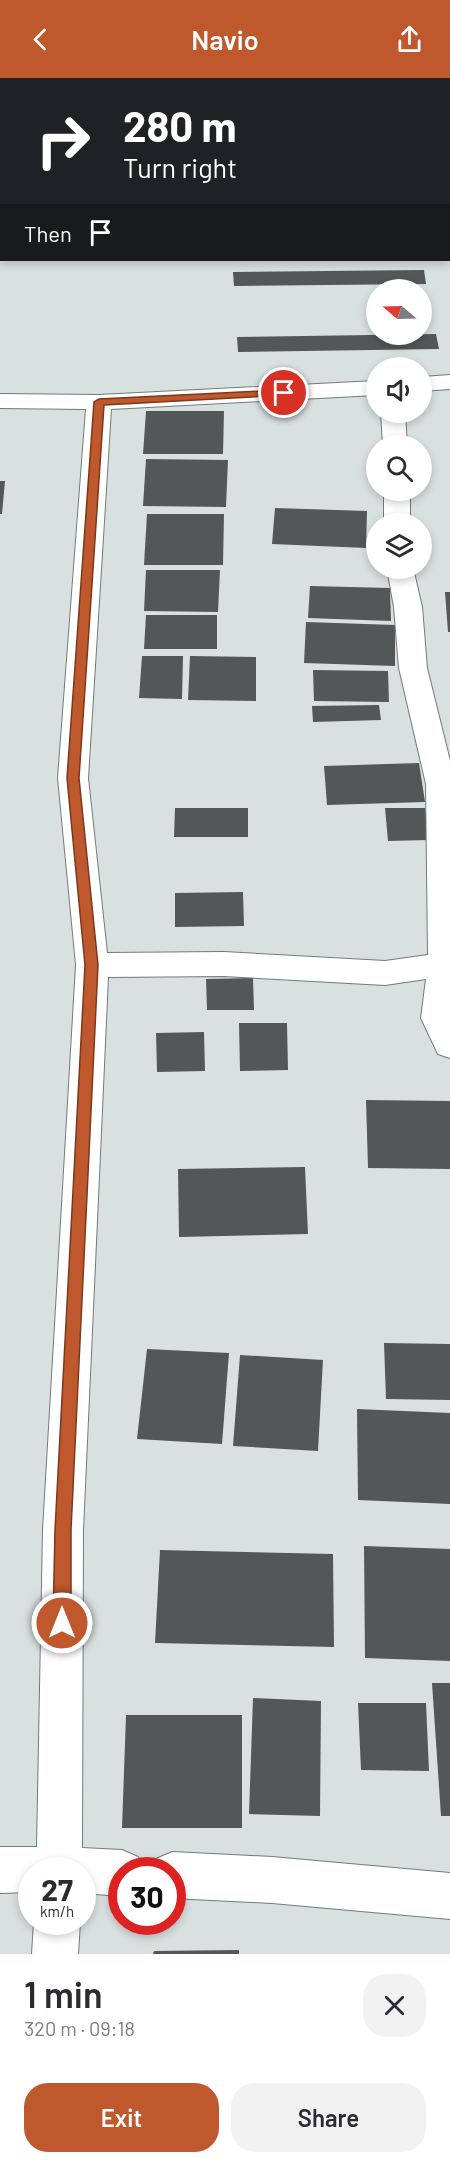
<!DOCTYPE html>
<html lang="en">
<head>
<meta charset="utf-8">
<style>
	body { margin:0; font-family:Barlow,sans-serif; background:#f2f2f3; color:#2b2b33; height:100vh; display:flex; flex-direction:column; font-size:22px; white-space:nowrap }
	* { box-sizing:border-box; margin:0 }
	p { font-size:20px; color:#7c7c81 }
	.icon { flex:none; width:33px; height:33px; fill:none; stroke:currentColor; stroke-width:2; stroke-linecap:round; stroke-linejoin:round }
	.map { position:relative; height:1876px; overflow:hidden }
	.details { display:flex; flex-direction:column; background:#fff; flex:1 }
	.details>* { flex:none }
	.top-card { position:absolute; left:0px; top:0px; width:450px; height:183px; box-shadow:0 3px 9px #0003; background:#202124; color:#fff; overflow:hidden }
	.needle { width:39px; rotate:289deg }
	.tools { position:absolute; left:366px; top:201px; display:grid; gap:12px }
	.tools a { display:grid; place-items:center; width:66px; height:66px; border-radius:50%; background:#fff; box-shadow:0 3px 9px #0003; font-size:30px }
	.speed { position:absolute; left:18px; top:1779px; display:flex; gap:12px; font-size:30px; font-weight:700; text-align:center }
	.speed>* { display:grid; place-content:center; width:78px; height:78px; border-radius:50%; background:#fff; box-shadow:0 3px 9px #0003; line-height:1 }
	.speed small { font-size:15px; font-weight:400 }
	.speed .limit { border:9px solid #d22; background:#fff; color:#111 }
	.pin { position:absolute; display:grid; place-items:center; width:51px; height:51px; color:#fff; margin:-26px; border:3px solid #fff; border-radius:50%; box-shadow:0 2px 6px #0007 }
	.me { position:absolute; width:66px; margin:-33px; rotate:0deg; stroke-linejoin:round; filter:drop-shadow(0 0 4px #0008) }
	.turn { display:flex; align-items:center; gap:21px; height:126px; padding:0 24px; font-size:27px }
	.turn .icon { width:78px; height:78px; stroke-width:2.5 }
	.turn b { display:block; font-size:42px; line-height:51px }
	.then { display:flex; align-items:center; height:57px; padding:0 24px; background:#0003; gap:12px; font-size:22px }
	.round { display:grid; place-items:center; flex:none; width:63px; height:63px; border-radius:24px; background:#f2f2f3 }
	.headline { display:flex; align-items:center; justify-content:space-between; height:102px; padding:0 24px }
	h1 { font-size:36px; font-weight:600; line-height:45px }
	.primary-button { display:flex; gap:12px; margin-top:auto; padding:12px 24px }
	.primary-button a { flex:1; height:69px; border-radius:24px; background:#bf582d; color:#fff; font-size:24px; font-weight:600; line-height:69px; text-align:center }
	.primary-button a+a { background:#f2f2f3; color:#2b2b33 }
	header { display:flex; justify-content:space-between; align-items:center; height:78px; padding:0 24px; background:#bf582d; color:#fff; font-size:27px; font-weight:600 }
	.map>svg:first-child { display:block }
	.building { fill:#525858 }
	.lines { fill:none; stroke-linecap:round; stroke-linejoin:round }
	.minor-casing { stroke:#737a7a; stroke-width:2 }
	.minor { fill:#fff; fill-rule:evenodd }
	.route { fill:#bf582d; stroke:#7c391d; stroke-width:1.5 }
</style>
</head>
<body>
<header><svg class="icon" aria-label="back" viewBox="0 0 24 24"><path d="M15 5l-7 7 7 7"/></svg>Navio<svg class="icon" aria-label="share" viewBox="0 0 24 24"><path d="M12 15V3M7 8l5-5 5 5M5 13v7h14v-7"/></svg></header>
<div class="map">
<svg width="450" height="1876" viewBox="0 0 450 1876">
	<rect width="100%" height="100%" fill="#d9e0e0"/>
	<!-- building -->
	<g class="building">
		<path d="M424,192L426,206L234,208L233,194Z"/>
		<path d="M436,256L439,271L238,274L237,259Z"/>
		<path d="M146,333H224L223,376H143Z"/>
		<path d="M146,381L228,382L226,429L143,428Z"/>
		<path d="M0,403H5L2,436H0Z"/>
		<path d="M275,430L367,433L366,470L272,466Z"/>
		<path d="M147,436H224L223,487H144Z"/>
		<path d="M146,492H220L218,534L144,533Z"/>
		<path d="M310,508L390,510L391,543L308,540Z"/>
		<path d="M445,514H450V554H448Z"/>
		<path d="M146,537H217V571H144Z"/>
		<path d="M306,544L395,547V588L304,585Z"/>
		<path d="M142,578H183L182,621L139,620Z"/>
		<path d="M190,578L256,579V623L188,622Z"/>
		<path d="M313,592L388,593L389,624L314,623Z"/>
		<path d="M379,627L381,642L313,644L312,628Z"/>
		<path d="M419,685L425,724L327,727L324,688Z"/>
		<path d="M175,730H248V759H174Z"/>
		<path d="M385,730H425L429,762L388,763Z"/>
		<path d="M243,814L244,848L175,849V815Z"/>
		<path d="M253,900L254,932H207L206,901Z"/>
		<path d="M239,945H287L288,992L240,993Z"/>
		<path d="M204,954L205,993L157,994L156,955Z"/>
		<path d="M366,1022L450,1023V1091L368,1090Z"/>
		<path d="M305,1089L308,1156L179,1159L178,1091Z"/>
		<path d="M384,1265L450,1266V1322L386,1321Z"/>
		<path d="M147,1271L229,1275L222,1366L137,1361Z"/>
		<path d="M240,1277L323,1282L318,1373L233,1368Z"/>
		<path d="M357,1331L450,1335V1426L358,1422Z"/>
		<path d="M364,1468L450,1471V1583L365,1580Z"/>
		<path d="M160,1472L333,1476L334,1569L155,1565Z"/>
		<path d="M432,1605H450V1738H441Z"/>
		<path d="M253,1620L321,1623L320,1738L249,1736Z"/>
		<path d="M358,1625H426L429,1693L361,1692Z"/>
		<path d="M126,1637H242V1750H122Z"/>
		<path d="M239,1872V1876H153L154,1873Z"/>
	</g>
	<g class="lines">
		<!-- minor casing -->
		<g class="minor-casing">
			<g id="minor">
				<path d="M64,0H84L85,2H65Z"/>
				<path d="M448,89H450L448,102Z"/>
				<rect x="0" y="151" width="2" height="14"/>
				<path d="M450,297V311L422,313V299Z"/>
				<path d="M376,303V317L111,331L88,700L107,875L224,874L385,883L428,877L426,706L399,590L394,529L387,490H413L422,529L427,590L450,683V980L438,976L421,940L426,901L385,907L224,898L108,899L83,1452L82,1770L122,1772L138,1779L144,1792H122V1818L82,1815V1792H32V1814L0,1815V1769H37L43,1452L76,887L58,700L86,331L0,330V316L99,317Z"/>
				<path d="M381,334H405L407,368H383Z"/>
				<rect x="384" y="412" width="26" height="34"/>
				<path d="M172,1774L272,1779L450,1795V1841L272,1825L172,1820V1792H151L156,1781Z"/>
				<path d="M34,1844H80L78,1876H32Z"/>
			</g>
		</g>
		<!-- minor -->
		<use href="#minor" class="minor"/>
	</g>
	<!-- route -->
	<path class="route" d="M284,312L289,315L287,317L104,327L79,700L98,887L71,1452V1545L68,1551L62,1554L56,1551L53,1545L55,1452L85,887L67,700L94,324L99,321Z"/>
</svg>
<div class="tools">
<a><svg class="needle" viewBox="-14 -14 28 28"><path d="M0-13l5 13h-10z" fill="#e53935"/><path d="M0 13l5-13h-10z" fill="#7c7c81"/></svg></a>
<a><svg class="icon" aria-label="sound" viewBox="0 0 24 24"><path d="M4 9h4l5-4v14l-5-4H4zM17 9q2 3 0 6"/></svg></a>
<a><svg class="icon" aria-label="search" viewBox="0 0 24 24"><circle cx="10" cy="10" r="6"/><path d="M15 15l6 6"/></svg></a>
<a><svg class="icon" aria-label="layers" viewBox="0 0 24 24"><path d="M12 4l9 5-9 5-9-5zM3 14l9 5 9-5"/></svg></a>
</div>
<div class="speed"><div>27<small>km/h</small></div><div class="limit">30</div></div>
<div class="pin" style="left:284px;top:315px;background:#d93025"><svg class="icon" aria-label="arrive" viewBox="0 0 24 24"><path d="M6 21V4h12l-3 4 3 4H6"/></svg></div>
<svg class="me" style="left:62px;top:1545px" viewBox="-20 -20 40 40"><circle r="17" fill="#bf582d" stroke="#fff" stroke-width="3"/><path d="M0-11L8 9 0 5-8 9z" fill="#fff"/></svg>
<div class="top-card">
<div class="turn"><svg class="icon" aria-label="right" viewBox="0 0 24 24"><path d="M7 20v-9h11M14 6l5 5-5 5"/></svg><div><b>280 m</b>Turn right</div></div>
<div class="then">Then<svg class="icon" aria-label="arrive" viewBox="0 0 24 24"><path d="M6 21V4h12l-3 4 3 4H6"/></svg></div>
</div>
</div>
<section class="details">
<div class="headline"><div><h1>1 min</h1><p>320 m · 09:18</p></div><a class="round"><svg class="icon" aria-label="close" viewBox="0 0 24 24"><path d="M6 6l12 12M18 6L6 18"/></svg></a></div>
<div class="primary-button"><a>Exit</a><a>Share</a></div>
</section>
</body>
</html>
